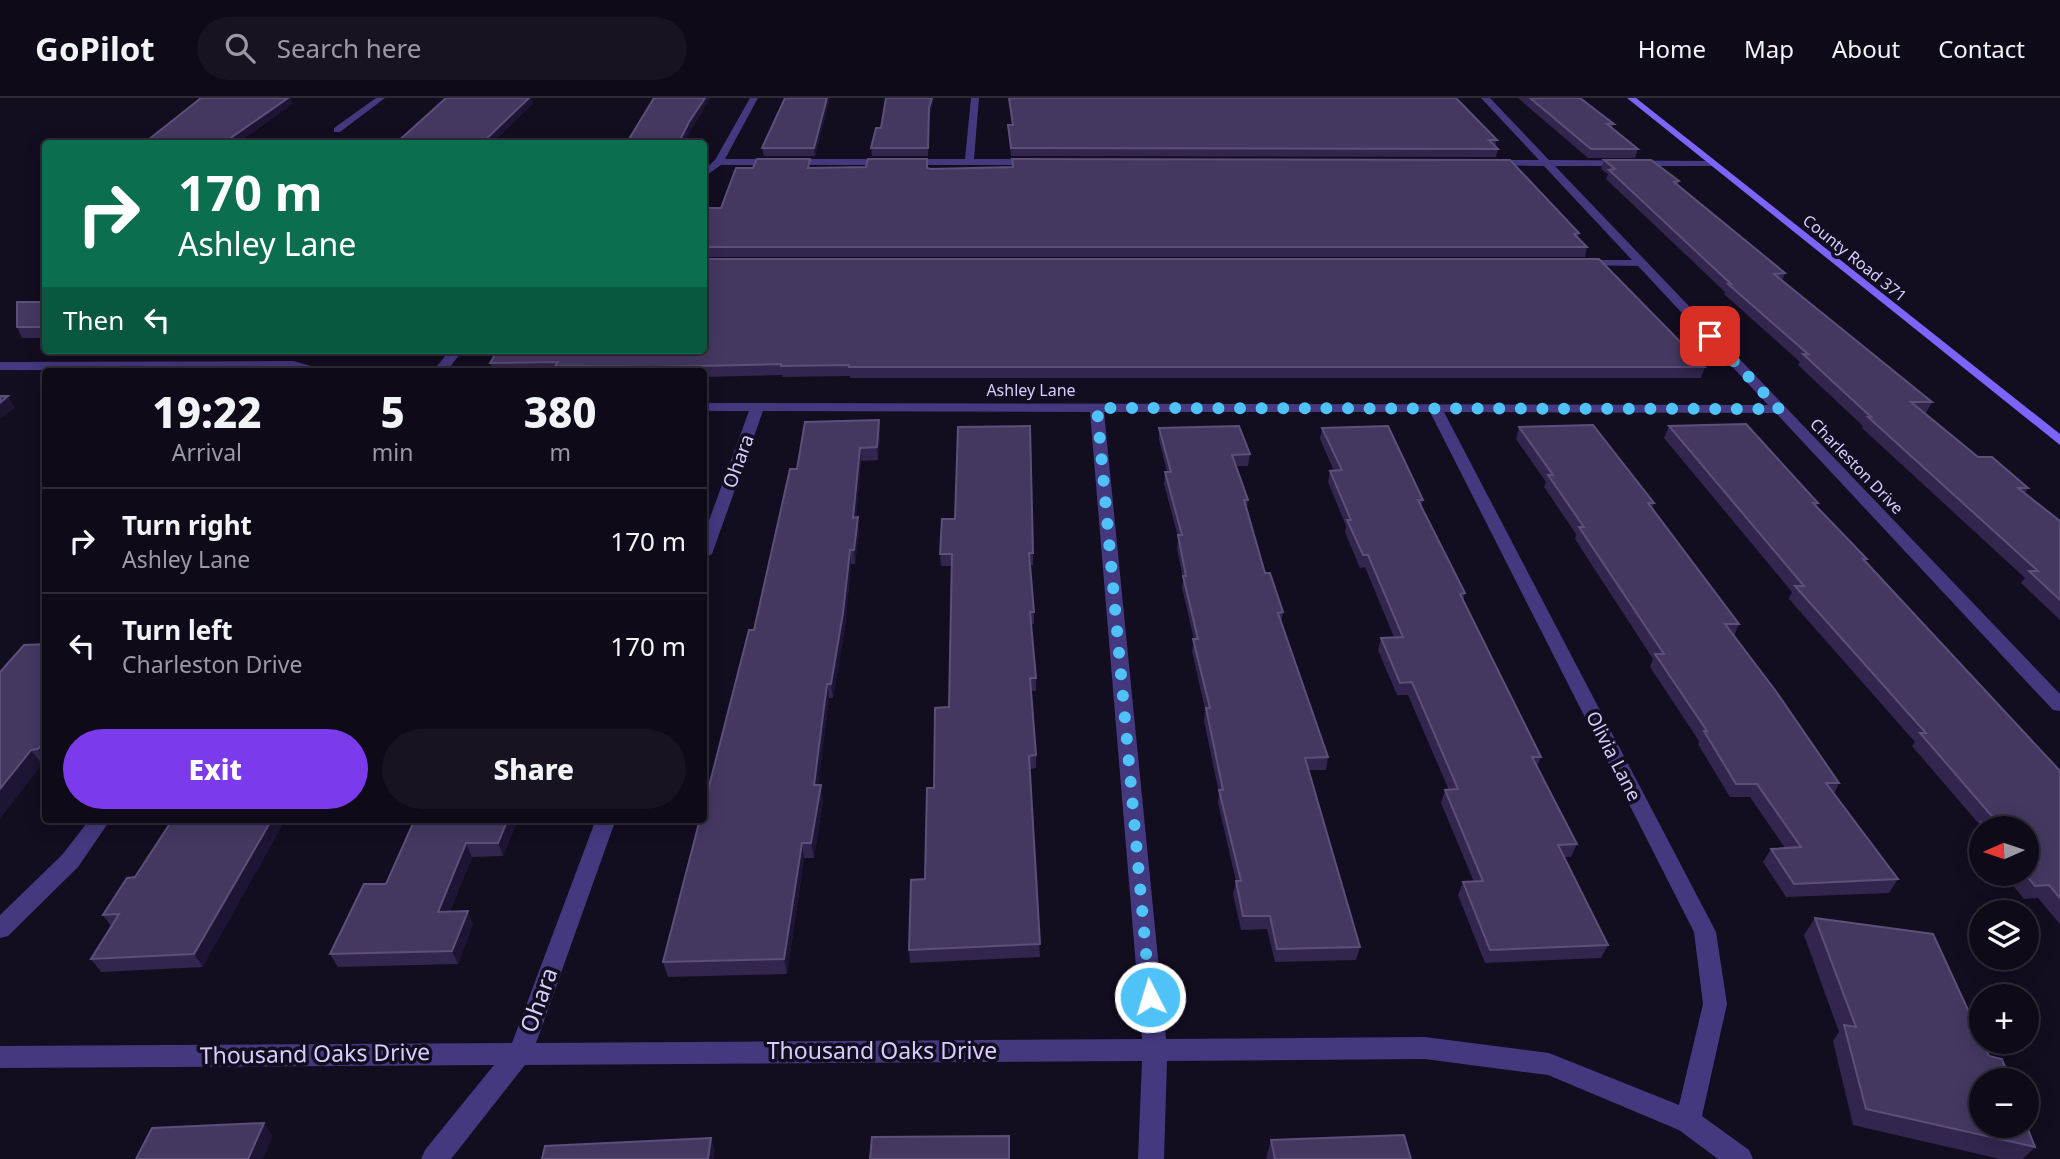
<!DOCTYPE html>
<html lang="en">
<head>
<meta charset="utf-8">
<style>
	body { margin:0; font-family:"Noto Sans",sans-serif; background:#171321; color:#f1f3f6; height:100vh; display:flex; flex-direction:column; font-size:26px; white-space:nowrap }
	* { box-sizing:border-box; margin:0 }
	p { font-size:23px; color:#9b9aa2 }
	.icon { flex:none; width:38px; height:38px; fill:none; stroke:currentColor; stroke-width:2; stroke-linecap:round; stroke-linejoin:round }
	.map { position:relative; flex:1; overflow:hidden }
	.details { position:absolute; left:42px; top:270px; width:665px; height:455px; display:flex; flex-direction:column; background:#0e0a18; border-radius:7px; box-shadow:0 4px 18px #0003,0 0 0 2px #2e2b37 }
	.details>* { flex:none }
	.guide { position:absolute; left:42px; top:42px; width:665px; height:214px; border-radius:7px; box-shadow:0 4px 18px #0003,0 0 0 2px #2e2b37; background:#0b6e4f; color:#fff; overflow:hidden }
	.needle { width:46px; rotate:267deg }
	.tools { position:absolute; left:1969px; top:718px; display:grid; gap:14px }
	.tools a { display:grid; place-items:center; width:70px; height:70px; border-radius:50%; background:#0e0a18; box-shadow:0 4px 18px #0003,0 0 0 2px #2e2b37; font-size:35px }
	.pin { position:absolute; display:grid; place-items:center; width:60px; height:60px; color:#fff; margin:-30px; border-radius:14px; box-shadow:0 4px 10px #0006 }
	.me { position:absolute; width:77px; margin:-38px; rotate:355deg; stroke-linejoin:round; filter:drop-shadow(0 0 5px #0008) }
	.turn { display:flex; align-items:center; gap:24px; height:147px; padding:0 21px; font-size:32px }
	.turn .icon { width:91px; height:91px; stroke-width:2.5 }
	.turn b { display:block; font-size:49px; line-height:60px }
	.then { display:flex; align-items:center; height:66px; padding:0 21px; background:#0003; gap:14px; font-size:26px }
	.eta { display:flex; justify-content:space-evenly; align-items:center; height:119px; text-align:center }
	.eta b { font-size:42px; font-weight:800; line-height:49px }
	.primary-button { display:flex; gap:14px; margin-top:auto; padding:14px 21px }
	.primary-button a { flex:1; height:80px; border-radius:42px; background:#7c3aed; color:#fff; font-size:28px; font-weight:800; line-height:80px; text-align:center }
	.primary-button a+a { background:#171321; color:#f1f3f6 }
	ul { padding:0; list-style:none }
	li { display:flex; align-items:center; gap:21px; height:105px; padding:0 21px; border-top:2px solid #2e2b37 }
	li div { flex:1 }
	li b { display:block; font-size:26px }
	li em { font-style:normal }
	header { display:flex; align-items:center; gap:42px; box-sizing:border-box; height:98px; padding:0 35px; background:#0e0a18; border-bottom:2px solid #2e2b37 }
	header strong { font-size:33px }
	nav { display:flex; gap:38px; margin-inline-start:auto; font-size:24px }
	.search { width:490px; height:63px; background:#171321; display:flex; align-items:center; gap:18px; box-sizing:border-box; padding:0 24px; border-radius:38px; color:#9b9aa2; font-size:26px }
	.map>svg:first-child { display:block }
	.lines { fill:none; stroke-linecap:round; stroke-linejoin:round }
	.street { fill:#44387f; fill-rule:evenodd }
	.secondary { fill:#7c64fe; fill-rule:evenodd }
	.wall { fill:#33264e }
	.shaded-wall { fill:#1e1434 }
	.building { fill:#443861; stroke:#5c4f7a; stroke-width:2 }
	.route { stroke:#4fc3f7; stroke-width:12; stroke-dasharray:0 21.6 }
	.labels { text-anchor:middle; stroke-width:7; stroke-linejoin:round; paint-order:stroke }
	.far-street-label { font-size:16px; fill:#d9cdff; stroke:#130d20 }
	.street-label { font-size:19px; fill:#d9cdff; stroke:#130d20 }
	.near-street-label { font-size:23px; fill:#d9cdff; stroke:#130d20 }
</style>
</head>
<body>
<header>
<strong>GoPilot</strong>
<div class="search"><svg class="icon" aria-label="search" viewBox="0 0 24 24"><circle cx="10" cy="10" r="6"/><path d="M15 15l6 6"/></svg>Search here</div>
<nav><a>Home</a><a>Map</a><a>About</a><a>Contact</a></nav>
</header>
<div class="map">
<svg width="2060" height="1061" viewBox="0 0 2060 1061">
	<rect width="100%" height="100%" fill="#130d20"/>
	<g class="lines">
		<!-- street -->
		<g class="street">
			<path d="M376,0H385L340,34H334V30Z"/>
			<path d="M750,0H758L725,61H965L971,0H979L974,61H1034L1039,64L1034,67H721L704,79V72L715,62Z"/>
			<path d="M1481,0H1490L1549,62L1714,63L1716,65L1711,68H1555L2060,596V613L2053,612L1776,315L1444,314L1716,834L1727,906L1702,1018L1749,1052L1753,1061H1718L1679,1032L1548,977L1425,961L1167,963L1164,1061H1138L1142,963L525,967L451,1061H421L425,1052L494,967L0,970V948L512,945L596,721H616L536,945L1142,941L1090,314L763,313L712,456L704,461V436L749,313H704V305L1768,307L1638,168L1578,167L1576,165L1582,162H1632L1544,68L1486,67L1484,65L1489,62H1539ZM1104,314H1430L1694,834L1703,906L1679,1007L1549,955L1425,939L1166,941Z"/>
			<path d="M450,252H463L447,273H433Z"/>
			<path d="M293,263L329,273L0,272V264Z"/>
			<path d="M90,721H111L78,769L8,838L0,840V817L62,757Z"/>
		</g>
		<!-- secondary -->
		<path class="secondary" d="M1627,0H1636L2060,336V347Z"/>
	</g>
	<!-- wall -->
	<g class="wall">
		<path d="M830,0L815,58H764L762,50Z"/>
		<path d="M886,0H934L929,18L928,58H872L871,50L881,30Z"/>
		<path d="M1009,0H1456L1497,42L1495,48L1498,51L1496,59L1011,58L1008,27H1012Z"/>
		<path d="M1518,0H1580L1614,26L1612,30L1638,51L1635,60H1588Z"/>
		<path d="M1012,61L1579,135L1578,140L1587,149L1585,159H704V161L1705,269L1701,280H850V278L782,279V277L704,279V273H493L490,265L704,252V114L721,110L811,70L931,71L1012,69Z"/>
		<path d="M1604,62L1679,83L1678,87L1785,175L1782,183L1932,304L1926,315H1924L1978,359L2028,390L2025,395L2060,423V522L2021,485L2025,480L1862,330L1863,328L1798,267L1800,264L1724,196L1725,194L1606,81L1608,76L1601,71Z"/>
		<path d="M46,204V240H22L17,229Z"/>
		<path d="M879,322L880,335L878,362L861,363L856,419L859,433L855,466H851L845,529L833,600H829L818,687L823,702L814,760H804L787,876L668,879L663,864L754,532L797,371Z"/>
		<path d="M1669,328L1818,405L1817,409L1867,461L1866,463L2060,673V826L2038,800L2024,801L2003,775H2026V730H1981V749L1971,738L1979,726L1912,648L1915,644L1789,501L1792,494L1664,340Z"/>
		<path d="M1519,329L1654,405L1652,410L1739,526L1734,538L1839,685L1834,696L1898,781L1889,795L1786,799L1763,764L1771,751L1785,750L1750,699H1730L1698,646L1699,643L1650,569L1653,561L1575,441L1576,436L1544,389L1546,384L1516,341Z"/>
		<path d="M1159,330L1250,356L1248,368H1236L1248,402L1247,410L1265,475L1283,514L1281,525L1328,659L1326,672H1309L1360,849L1356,862L1275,864L1267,831L1241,832L1233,796L1236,783L1218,705L1219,695L1204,623L1205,611L1192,553L1194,541L1182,490L1183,481L1177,450L1178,439L1164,386L1165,374H1167L1159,342Z"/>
		<path d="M1322,330L1423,402L1421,409L1465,495L1463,502L1541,659L1537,668L1577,746L1571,759H1564L1608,847L1601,860L1485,865L1458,797L1463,784H1474L1441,705L1445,692H1449L1408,597H1397L1378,552L1381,540L1394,539L1365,469L1360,470L1345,434L1346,428L1328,384L1330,373H1334L1320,341Z"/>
		<path d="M1033,455V467H1030L1034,514V526H1031L1036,580V593H1031L1036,657V670L1030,671L1040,859L910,865L909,852L925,781L934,690L949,609L952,468H941L940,456Z"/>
		<path d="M46,546V666H42L0,720Z"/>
		<path d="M173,721L203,869L101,874L91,861L111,828L103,817L135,779Z"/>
		<path d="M415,721H518L503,758L472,759L450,813L473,826L458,866L338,869L330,856L386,786Z"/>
		<path d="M1815,820L1981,940L2035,1049L2023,1061H2000L1853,1027L1833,943L1839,934L1804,837Z"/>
		<path d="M1271,1042L1411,1061H1266Z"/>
	</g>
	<!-- shaded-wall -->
	<g class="shaded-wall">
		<path d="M288,0H291L293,6L237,46H222Z"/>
		<path d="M529,0H532L533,6L492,46H481Z"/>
		<path d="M705,0H711L691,32L684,46H679L689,24Z"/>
		<path d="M827,0H830L815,58L814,50Z"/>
		<path d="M932,0H934V3L929,18L928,58L929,10Z"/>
		<path d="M8,298L15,310L0,321V305Z"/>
		<path d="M879,322L880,335L878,362L877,349Z"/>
		<path d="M860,350L861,363L855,433L853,420Z"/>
		<path d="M858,419L859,433L855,466L854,452Z"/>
		<path d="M850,452L851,466L845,529L833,600L831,586Z"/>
		<path d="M827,586L829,600L816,702L814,687Z"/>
		<path d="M46,641V663L38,651Z"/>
		<path d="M31,652L42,666L0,720V691Z"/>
		<path d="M821,687L823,702L814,760L811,745Z"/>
		<path d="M272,721H286L203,869L194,856Z"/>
		<path d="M508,721H518L503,758L498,745Z"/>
		<path d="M466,745L472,759L444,827L438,814Z"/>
		<path d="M802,745L804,760L787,876L784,861Z"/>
		<path d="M468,813L473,826L458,866L452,853Z"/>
		<path d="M264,1025L273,1038L263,1061H248Z"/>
		<path d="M711,1040L715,1053L714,1061H708Z"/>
	</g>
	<!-- building -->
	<g class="building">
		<path d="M201,0H288L222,46H143Z"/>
		<path d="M446,0H529L481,46H395Z"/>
		<path d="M654,0H705L689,24L679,44L626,46Z"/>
		<path d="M785,0H827L814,50H762Z"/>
		<path d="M886,0H932L929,10L928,50H871L876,30H881Z"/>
		<path d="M1009,0H1456L1497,42H1489L1498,51L1011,50L1008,27H1013Z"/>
		<path d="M1530,0H1580L1614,26H1607L1638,51H1591Z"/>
		<path d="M757,61H810L808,70L866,69L868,61H927V70L931,71L1013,69L1012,61L1510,62L1579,135L1574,136L1587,149H704V114L706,110H721L736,70H753Z"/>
		<path d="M1604,62H1651L1679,83L1674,84L1785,175L1774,176L1932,304H1911L1978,359H1992L2028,390H2018L2060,423V502L2029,473H2038L1868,319H1871L1803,256H1808L1728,186H1731L1609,72L1615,71Z"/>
		<path d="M704,161H1599L1705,269H849V267L781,268V266L656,269L555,268L558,264L490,265L498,252H704Z"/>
		<rect x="17" y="204" width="29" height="25"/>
		<path d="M0,298H8L0,305Z"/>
		<path d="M879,322L877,349L860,350L853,420L858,419L854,452H850L843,515L831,586H827L814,687H821L811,745H802L784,861L663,864L700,721H704V708L749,532H754L790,371H797L805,324Z"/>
		<path d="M1746,326L1818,405H1813L1867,461H1863L2060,673V800L2049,787L2035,788L2024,775H2026V730H1985L1981,724H1997L1920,635H1926L1795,488H1804L1669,328Z"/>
		<path d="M1593,327L1654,405H1648L1739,526H1725L1775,592L1839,685H1826L1898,781L1794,786L1771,751L1801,749L1757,686H1736L1704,633H1707L1655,556H1664L1579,429H1584L1548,377H1553L1519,329Z"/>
		<path d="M1030,328L1033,455H1029L1034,514H1030L1036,580H1030L1036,657L1029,658L1040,846L909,852L911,782L925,781L927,690H934L935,610L949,609L952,456H940L942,421H955L958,329Z"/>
		<path d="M1239,328L1250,356L1232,357L1248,402H1244L1265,475H1270L1283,514L1278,515L1328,659L1305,660L1360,849L1277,851L1270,818H1243L1236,783H1241L1219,692H1223L1206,610H1210L1193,541H1198L1183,478H1186L1178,437H1182L1165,374H1171L1159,330Z"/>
		<path d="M1388,328L1423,402H1418L1465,495L1460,496L1541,659H1532L1577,746L1558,747L1608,847L1490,852L1463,784L1483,783L1445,692L1458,691L1412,584L1400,585L1381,540L1403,539L1368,457H1363L1347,422H1351L1330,373L1342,372L1322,330Z"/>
		<path d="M46,546V641L38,651L31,652L0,691V574L24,547Z"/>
		<path d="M173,721H272L194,856L91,861L119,816L103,817L127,780L135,779Z"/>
		<path d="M415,721H508L498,745H466L438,814L468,813L452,853L330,856L364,786H386Z"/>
		<path d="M1815,820L1933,836L1981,940V943H1982L1989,958L2002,961L2010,982H1981V1027L2026,1026L2035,1049L1866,1011L1844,927L1856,929Z"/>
		<path d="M264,1025L248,1061H136L152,1030Z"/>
		<path d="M1404,1037L1411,1061H1275L1271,1042Z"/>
		<path d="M1009,1038V1061H870L872,1039Z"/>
		<path d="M711,1040L708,1061H542L545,1048Z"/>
	</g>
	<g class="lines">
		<!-- route -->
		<path class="route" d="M1150,899L1097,310L1779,311L1710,238"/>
	</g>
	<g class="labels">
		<!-- far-street labels -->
		<g class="far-street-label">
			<text transform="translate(1855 160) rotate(39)" y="6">County Road 371</text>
			<text x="1031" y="298">Ashley Lane</text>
			<text transform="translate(1857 368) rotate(46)" y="6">Charleston Drive</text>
		</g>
		<!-- street labels -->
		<g class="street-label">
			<text transform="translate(738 363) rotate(-70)" y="7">Ohara</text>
			<text transform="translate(1614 658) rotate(63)" y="7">Olivia Lane</text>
		</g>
		<!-- near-street labels -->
		<g class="near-street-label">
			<text transform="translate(539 902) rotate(-70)" y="8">Ohara</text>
			<text x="882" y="961">Thousand Oaks Drive</text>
			<text transform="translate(315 956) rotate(-1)" y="8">Thousand Oaks Drive</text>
		</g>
	</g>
</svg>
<div class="tools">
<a><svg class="needle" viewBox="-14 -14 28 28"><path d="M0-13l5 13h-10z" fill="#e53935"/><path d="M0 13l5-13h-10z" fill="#9b9aa2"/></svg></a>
<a><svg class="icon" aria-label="layers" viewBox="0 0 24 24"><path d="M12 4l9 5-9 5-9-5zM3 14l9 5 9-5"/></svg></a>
<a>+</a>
<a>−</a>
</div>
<div class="pin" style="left:1710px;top:238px;background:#d93025"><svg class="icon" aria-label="arrive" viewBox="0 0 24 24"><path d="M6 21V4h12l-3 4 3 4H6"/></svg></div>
<svg class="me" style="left:1150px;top:899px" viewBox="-20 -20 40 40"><circle r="17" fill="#4fc3f7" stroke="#fff" stroke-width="3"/><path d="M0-11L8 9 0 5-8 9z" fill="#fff"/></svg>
<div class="guide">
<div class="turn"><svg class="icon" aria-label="right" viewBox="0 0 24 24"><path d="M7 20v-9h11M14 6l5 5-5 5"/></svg><div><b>170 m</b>Ashley Lane</div></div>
<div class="then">Then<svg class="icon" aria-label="left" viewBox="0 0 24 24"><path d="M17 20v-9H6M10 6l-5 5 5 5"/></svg></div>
</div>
<section class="details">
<div class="eta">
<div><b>19:22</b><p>Arrival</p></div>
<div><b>5</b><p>min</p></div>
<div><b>380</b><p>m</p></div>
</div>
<ul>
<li><svg class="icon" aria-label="right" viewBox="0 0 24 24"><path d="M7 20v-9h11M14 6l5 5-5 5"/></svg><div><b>Turn right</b><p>Ashley Lane</p></div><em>170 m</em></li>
<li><svg class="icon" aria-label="left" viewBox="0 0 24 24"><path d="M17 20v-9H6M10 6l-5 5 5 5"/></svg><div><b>Turn left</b><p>Charleston Drive</p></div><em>170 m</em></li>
</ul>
<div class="primary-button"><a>Exit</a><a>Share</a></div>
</section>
</div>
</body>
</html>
